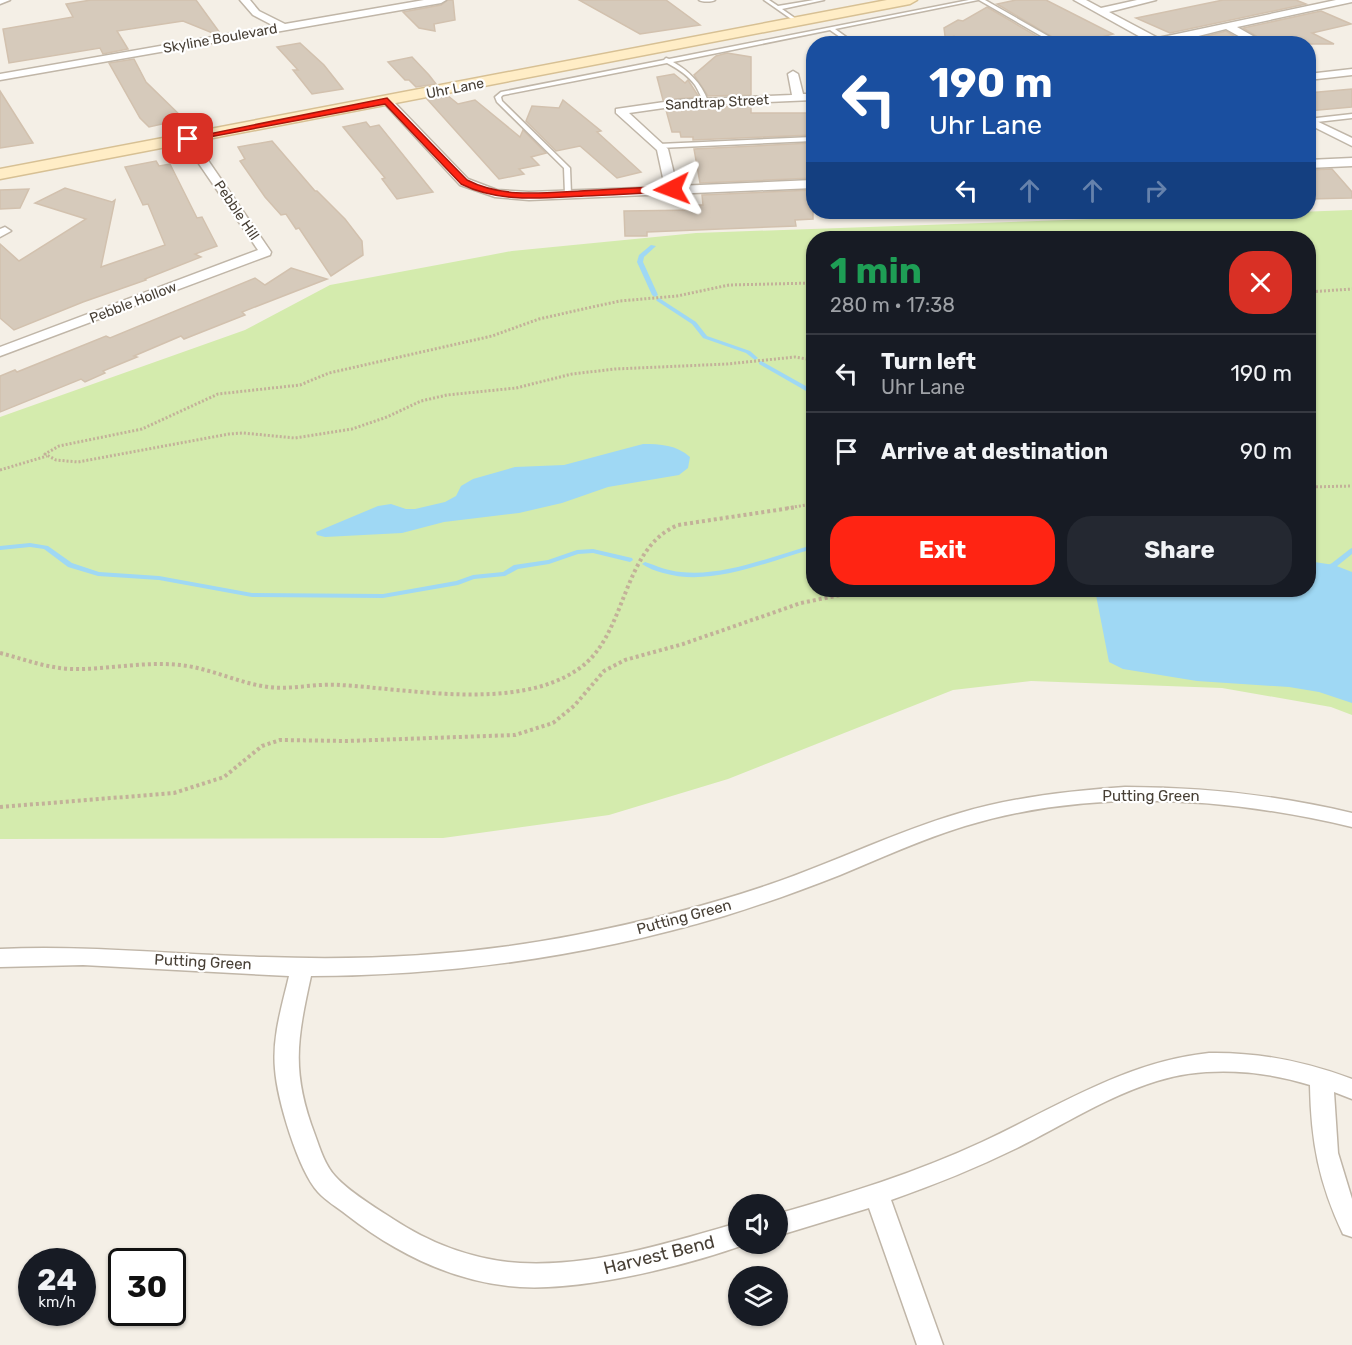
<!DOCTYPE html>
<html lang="en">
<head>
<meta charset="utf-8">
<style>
	body { margin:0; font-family:Rubik,sans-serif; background:#242831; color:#f1f3f6; height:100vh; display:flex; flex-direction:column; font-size:22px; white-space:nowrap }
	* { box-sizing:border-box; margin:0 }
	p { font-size:20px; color:#9ea1a6 }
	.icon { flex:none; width:33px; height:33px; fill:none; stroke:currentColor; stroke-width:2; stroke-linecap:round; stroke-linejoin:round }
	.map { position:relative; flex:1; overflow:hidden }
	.sheet { position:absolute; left:806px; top:231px; width:510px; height:366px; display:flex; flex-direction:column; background:#171b24; border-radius:24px; box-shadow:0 2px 4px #0004 }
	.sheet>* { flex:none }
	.guide { position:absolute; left:806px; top:36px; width:510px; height:183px; border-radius:24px; box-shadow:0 2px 4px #0004; background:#1a4fa0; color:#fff; overflow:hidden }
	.buttons { position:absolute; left:728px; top:1194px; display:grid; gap:12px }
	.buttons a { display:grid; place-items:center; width:60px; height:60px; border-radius:50%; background:#171b24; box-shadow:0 2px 4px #0004; font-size:30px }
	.speed { position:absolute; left:18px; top:1248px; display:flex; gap:12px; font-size:30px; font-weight:700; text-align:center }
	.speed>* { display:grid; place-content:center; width:78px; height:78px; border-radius:50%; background:#171b24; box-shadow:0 2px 4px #0004; line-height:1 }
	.speed small { font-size:15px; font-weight:400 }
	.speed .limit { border:3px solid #111; border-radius:9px; background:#fff; color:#111 }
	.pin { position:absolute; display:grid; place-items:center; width:51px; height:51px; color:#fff; margin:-26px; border-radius:12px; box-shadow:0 3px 9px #0006 }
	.me { position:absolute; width:66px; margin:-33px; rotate:267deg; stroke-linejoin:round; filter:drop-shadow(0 0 4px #0008) }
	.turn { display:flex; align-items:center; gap:21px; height:126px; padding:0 24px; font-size:27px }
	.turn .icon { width:78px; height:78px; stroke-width:2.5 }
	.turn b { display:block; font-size:42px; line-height:51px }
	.lanes { display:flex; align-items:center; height:57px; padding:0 24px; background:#0003; justify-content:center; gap:30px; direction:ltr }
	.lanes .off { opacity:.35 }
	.round { display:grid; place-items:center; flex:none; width:63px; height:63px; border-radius:24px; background:#242831 }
	.headline { display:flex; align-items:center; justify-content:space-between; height:102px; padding:0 24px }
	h1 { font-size:36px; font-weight:700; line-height:45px; color:#1e9e55 }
	.action { display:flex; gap:12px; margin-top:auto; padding:12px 24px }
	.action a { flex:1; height:69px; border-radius:24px; background:#ff2413; color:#fff; font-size:24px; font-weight:700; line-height:69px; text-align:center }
	.action a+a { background:#242831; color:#f1f3f6 }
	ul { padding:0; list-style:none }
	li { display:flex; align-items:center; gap:18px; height:78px; padding:0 24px; border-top:2px solid #363941 }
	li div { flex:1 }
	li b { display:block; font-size:22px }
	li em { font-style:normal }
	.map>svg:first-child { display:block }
	.green { fill:#d4ebad; fill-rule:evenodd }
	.water { fill:#9fd8f4 }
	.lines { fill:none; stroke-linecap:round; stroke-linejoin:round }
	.stream { fill:#9fd8f4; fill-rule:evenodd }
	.building { fill:#d6cabb; stroke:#d2c1ae; stroke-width:1.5 }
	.lane-casing { stroke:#c0b6a8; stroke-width:3 }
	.street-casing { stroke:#c0b6a8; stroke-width:3 }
	.secondary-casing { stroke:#d7c094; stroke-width:3 }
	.path-far1 { stroke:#c3b199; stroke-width:3; stroke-dasharray:2 2; stroke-linecap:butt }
	.path { stroke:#c3b199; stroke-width:4; stroke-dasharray:3 3; stroke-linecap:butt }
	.lane { fill:#fff; fill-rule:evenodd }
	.street { fill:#fff; fill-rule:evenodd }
	.secondary { fill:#ffedc6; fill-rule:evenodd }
	.route { fill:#ff2413; stroke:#a6170c; stroke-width:1.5 }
	.labels { text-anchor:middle; stroke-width:4.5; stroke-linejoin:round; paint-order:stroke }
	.far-street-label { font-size:14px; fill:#473f35; stroke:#fff }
	.street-label { font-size:15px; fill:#473f35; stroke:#fff }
	.near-street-label { font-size:18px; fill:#473f35; stroke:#fff }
</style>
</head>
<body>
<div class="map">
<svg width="1352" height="1345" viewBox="0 0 1352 1345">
	<rect width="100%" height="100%" fill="#f4efe6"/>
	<!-- green -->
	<path class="green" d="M1352,210V715L1331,707L1222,688L1031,681L953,690L728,779L609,815L443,838L0,839V417L245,330L330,285L512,251L696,233ZM813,238H1308V590H813Z"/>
	<!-- water -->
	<g class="water">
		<path d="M643,444C660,444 677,445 690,457L688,468L679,475L608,487L562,503L519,513L444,522L402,533L325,537L317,535L316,532L378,506L391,504L406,509H415L445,502L456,496L461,486L473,479L515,467L564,465Z"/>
		<path d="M1308,561L1334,565L1352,572V703L1319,692L1289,687L1197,681L1123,669L1109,662L1095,590H1308Z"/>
	</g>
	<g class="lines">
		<!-- stream -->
		<g class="stream">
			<path d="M651,245L656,246L644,257L643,262L658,295L655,297L652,295L637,262L639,255Z"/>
			<path d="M659,298L696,322L707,336L750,351L758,358L755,360L746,353L703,338L692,324L657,301L656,300Z"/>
			<path d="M761,361L813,390V395L759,364V362Z"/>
			<path d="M30,543L48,546L72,563L99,572L159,576L252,593L383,594L456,581L473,575L503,572L514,565L548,560L577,550L593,549L632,558L633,560L630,562L593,553L578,554L549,564L518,569L505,576L474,579L458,585L383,598L252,597L159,580L98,576L68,567L44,549L30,547L0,550V546Z"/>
			<path d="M813,545V549C766,562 711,587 663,573C655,571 648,568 642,564L645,562C657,566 668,571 681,572C724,577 772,556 813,545Z"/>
			<path d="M1352,548V554L1336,567L1308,581V576L1332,563L1350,549Z"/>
		</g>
	</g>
	<!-- building -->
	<g class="building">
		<path d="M91,0H196L220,33L215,34L183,21L117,31L128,49L103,54L100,48L9,63L3,29L73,17L66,4Z"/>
		<path d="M448,0H453L455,20L434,24L435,31L419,28L403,12L441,5Z"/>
		<path d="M579,0H666L700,25L640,34Z"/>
		<path d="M1016,0H1046L1113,34L1074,44H1064L997,4Z"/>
		<path d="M1223,0H1296L1306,4L1170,33L1136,18Z"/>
		<path d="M987,7L1050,44H965L954,36L947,39L946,44L944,28L958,20L963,21Z"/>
		<path d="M1321,11L1351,24L1312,33L1334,44H1269L1243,28Z"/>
		<path d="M1226,31L1247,44H1194L1188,41Z"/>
		<path d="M300,43L324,65L343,89L312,94L293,70H298L277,47Z"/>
		<path d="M727,53L751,57V95L708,96L694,75L716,56Z"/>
		<path d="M412,57L429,75L436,84L416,87L409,80H405L388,62Z"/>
		<path d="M134,59L146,82L184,119L149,127L140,118L109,63Z"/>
		<path d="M674,74L685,83L688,80L699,97L663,100L657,77Z"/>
		<path d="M1352,89V107L1308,111V93Z"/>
		<path d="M0,91L33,143L0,148Z"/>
		<path d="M447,95L458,104L475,100L520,137L523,130L546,153L531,157L539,165L519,169L524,174L499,179L427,99Z"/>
		<path d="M563,100L601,131L597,132L641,172L617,178L580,146L556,151L526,121L532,106L559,108Z"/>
		<path d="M751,105V113H813V135L693,140V137H681L680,132H672L666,110Z"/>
		<path d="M366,122L370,127L379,125L433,192L397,199L382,179L385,178L343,127Z"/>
		<path d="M272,141L315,191H317L345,219L362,241L363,255L331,276L299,228L296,229L286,214L281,215L265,197L240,161L245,159L238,147Z"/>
		<path d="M813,143V178L700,183L694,149Z"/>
		<path d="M156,161L159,166L170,164L197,218L202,217L217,246L195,254L201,257L145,279L146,280L83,302L14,330L0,318V244L19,261L86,219L35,203L65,188L112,202L115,200L101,267L165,245L148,204L143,205L125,167Z"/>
		<path d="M1332,169L1352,192V198L1308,199V170Z"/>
		<path d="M29,189L20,208L0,209V190Z"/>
		<path d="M813,190V219L795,220L796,226L647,232V236H625L624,211L699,210L698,205H703L702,195Z"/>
		<path d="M291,268L327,279L242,312L245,315L222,324L184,339L181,336L134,356L137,357L103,371L105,373L85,382L81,379L0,412V376L15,370L17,372L106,336L110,338L255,278L265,285Z"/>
	</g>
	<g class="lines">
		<!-- lane casing -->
		<g class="lane-casing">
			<g id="lane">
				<path d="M699,0H715C712,2 702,2 699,0Z"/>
				<path d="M764,0H769L778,6L814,0H824L782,9L799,21V22L797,23Z"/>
				<path d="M969,0H978L835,29L856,44H850L830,30L673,62C689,71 701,83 708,101L705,103C701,98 699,91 695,85C688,75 678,69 667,63L503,95L501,97L502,101L570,168L571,194L568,196L565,194L564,168L497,102L495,97L501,92L664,60L666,58L669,59Z"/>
				<path d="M979,0H985L1062,44H1055Z"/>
				<path d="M1352,114V118L1308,123V119Z"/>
				<path d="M813,137V141L659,148L656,146L659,144Z"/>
			</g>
		</g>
		<!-- street casing -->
		<g class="street-casing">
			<g id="street">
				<path d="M0,0H10L0,4Z"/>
				<path d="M240,0H250L259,11L285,24L424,0H446L441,3L0,80V74L274,26L253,15Z"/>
				<path d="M1074,0H1086L1101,8L1137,0H1156L1109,12L1158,38L1336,0H1352V2L1237,27L1267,44H1253L1226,29L1167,44H1153Z"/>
				<path d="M953,38L963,44L949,43L948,41Z"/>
				<path d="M1352,69V75L1308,80V74Z"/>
				<path d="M793,71L798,74L803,94H813V100L678,106L629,113L668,149L677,186L813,180V188L529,200L495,197L460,185L382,101L387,98L391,99L468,179L497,190L529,192L665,187L657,150L616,113V109L678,100L792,95L788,74Z"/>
				<path d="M1308,117L1352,138V146L1308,124Z"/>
				<path d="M188,136L192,137L271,252L270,255L0,356V347L258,250L182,139Z"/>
				<path d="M1352,158V166L1308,168V160Z"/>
				<path d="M5,227L11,231L0,237V229Z"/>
				<path d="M1125,787C1203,787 1276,795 1352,813V827C1226,797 1091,788 965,826C922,839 881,858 840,875C802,890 763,904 724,916C589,956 451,976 311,976C297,1040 291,1072 315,1135C320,1149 325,1165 335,1176C348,1191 376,1208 393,1219C431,1244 474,1260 520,1263C593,1267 668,1243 738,1223V1244H746C686,1266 583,1291 520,1287C456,1283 397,1254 347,1215C337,1207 326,1201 318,1192C298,1170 277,1099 275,1069C272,1037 282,1006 289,976L83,965L0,967V949C89,945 177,955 265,957C369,961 473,955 576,935C642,922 707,906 771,884C835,862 895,832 960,813C1014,797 1069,791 1125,787Z"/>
				<path d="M1209,1053C1260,1052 1306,1062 1352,1079V1099L1334,1092L1338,1153L1352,1199V1237L1343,1234C1319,1183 1311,1142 1310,1085C1263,1070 1205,1066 1157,1081C1108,1096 1063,1125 1017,1148C976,1168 934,1185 891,1200L943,1345H917L869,1208L777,1236V1214C847,1194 915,1173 982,1142C1057,1107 1125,1062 1209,1053Z"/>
			</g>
		</g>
		<!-- secondary casing -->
		<g class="secondary-casing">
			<path id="secondary" d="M887,0H917L910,4L0,179V169Z"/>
		</g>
		<!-- path-far1 -->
		<g class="path-far1">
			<path d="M813,283L729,285L677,296L620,301L592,307L539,319L492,336L329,373L300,385L218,394L142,429L59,446L45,454L56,460L78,462L229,434L243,433L295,438L352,429L387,417L421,401L447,395L516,388L572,374L615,369L727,364L795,357L813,360"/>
			<path d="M1308,292L1352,289"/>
			<path d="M0,470L47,456"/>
			<path d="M1308,487L1352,486"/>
			<path d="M787,508L813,504"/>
		</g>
		<!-- path -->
		<g class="path">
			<path d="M0,653C24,659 46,668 71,669C107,670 143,661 180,665C210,668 238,683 268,687C292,690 316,683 340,685C410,689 516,711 577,670C628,637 620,549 678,525L797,507"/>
			<path d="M0,807L174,793L224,777L262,746L280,740L347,741L515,735L553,723L574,706L604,671L625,660L683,644L801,603L865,590"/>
		</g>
		<!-- lane -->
		<use href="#lane" class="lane"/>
		<!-- street -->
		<use href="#street" class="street"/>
		<!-- secondary -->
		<use href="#secondary" class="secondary"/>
	</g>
	<!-- route -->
	<path class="route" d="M387,98L467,180C502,198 542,193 580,191C611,189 641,188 672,186L677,189L672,192C643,193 613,195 584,196C542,198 499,203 461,184L385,104L188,141L184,139Z"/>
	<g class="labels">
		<!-- far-street labels -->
		<g class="far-street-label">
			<text transform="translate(220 38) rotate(-10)" y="5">Skyline Boulevard</text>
			<text transform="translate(455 88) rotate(-11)" y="5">Uhr Lane</text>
			<text transform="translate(717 102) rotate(-3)" y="5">Sandtrap Street</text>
			<text transform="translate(237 210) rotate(56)" y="5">Pebble Hill</text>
			<text transform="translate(133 302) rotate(-21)" y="5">Pebble Hollow</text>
		</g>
		<!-- street labels -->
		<g class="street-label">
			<text x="1151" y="801">Putting Green</text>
			<text transform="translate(684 917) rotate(-15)" y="5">Putting Green</text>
			<text transform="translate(203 962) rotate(3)" y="5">Putting Green</text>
		</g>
		<!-- near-street labels -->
		<g class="near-street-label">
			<text transform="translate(659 1255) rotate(-14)" y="6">Harvest Bend</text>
		</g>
	</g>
</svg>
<div class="buttons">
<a><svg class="icon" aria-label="sound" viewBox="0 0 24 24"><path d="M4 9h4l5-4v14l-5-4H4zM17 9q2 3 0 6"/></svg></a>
<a><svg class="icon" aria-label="layers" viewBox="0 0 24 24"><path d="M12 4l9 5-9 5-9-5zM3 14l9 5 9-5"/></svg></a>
</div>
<div class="speed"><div>24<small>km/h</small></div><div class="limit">30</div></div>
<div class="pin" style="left:188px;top:139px;background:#d93025"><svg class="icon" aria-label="arrive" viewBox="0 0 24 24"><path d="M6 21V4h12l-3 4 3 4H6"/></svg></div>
<svg class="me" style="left:672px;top:189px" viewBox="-20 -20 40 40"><path d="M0-17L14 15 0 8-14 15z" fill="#ff2413" stroke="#fff" stroke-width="4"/></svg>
<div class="guide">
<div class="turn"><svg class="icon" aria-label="left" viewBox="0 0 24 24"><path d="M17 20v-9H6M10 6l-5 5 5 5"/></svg><div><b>190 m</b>Uhr Lane</div></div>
<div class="lanes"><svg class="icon" aria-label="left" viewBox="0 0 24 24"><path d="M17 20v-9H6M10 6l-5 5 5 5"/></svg><svg class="icon off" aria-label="ahead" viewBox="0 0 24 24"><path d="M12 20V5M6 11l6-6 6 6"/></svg><svg class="icon off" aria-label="ahead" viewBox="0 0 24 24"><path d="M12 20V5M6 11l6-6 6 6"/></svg><svg class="icon off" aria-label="right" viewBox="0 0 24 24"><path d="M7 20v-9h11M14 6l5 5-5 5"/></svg></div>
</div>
<section class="sheet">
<div class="headline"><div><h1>1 min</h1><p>280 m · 17:38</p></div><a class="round" style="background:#d93025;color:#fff"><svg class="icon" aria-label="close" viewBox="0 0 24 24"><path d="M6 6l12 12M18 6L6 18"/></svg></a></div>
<ul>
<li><svg class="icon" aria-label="left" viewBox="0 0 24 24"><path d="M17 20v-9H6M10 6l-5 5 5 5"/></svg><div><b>Turn left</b><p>Uhr Lane</p></div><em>190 m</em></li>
<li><svg class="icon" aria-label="arrive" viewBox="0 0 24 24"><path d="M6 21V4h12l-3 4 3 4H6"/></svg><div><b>Arrive at destination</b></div><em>90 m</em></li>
</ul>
<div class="action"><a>Exit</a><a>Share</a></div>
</section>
</div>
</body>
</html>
